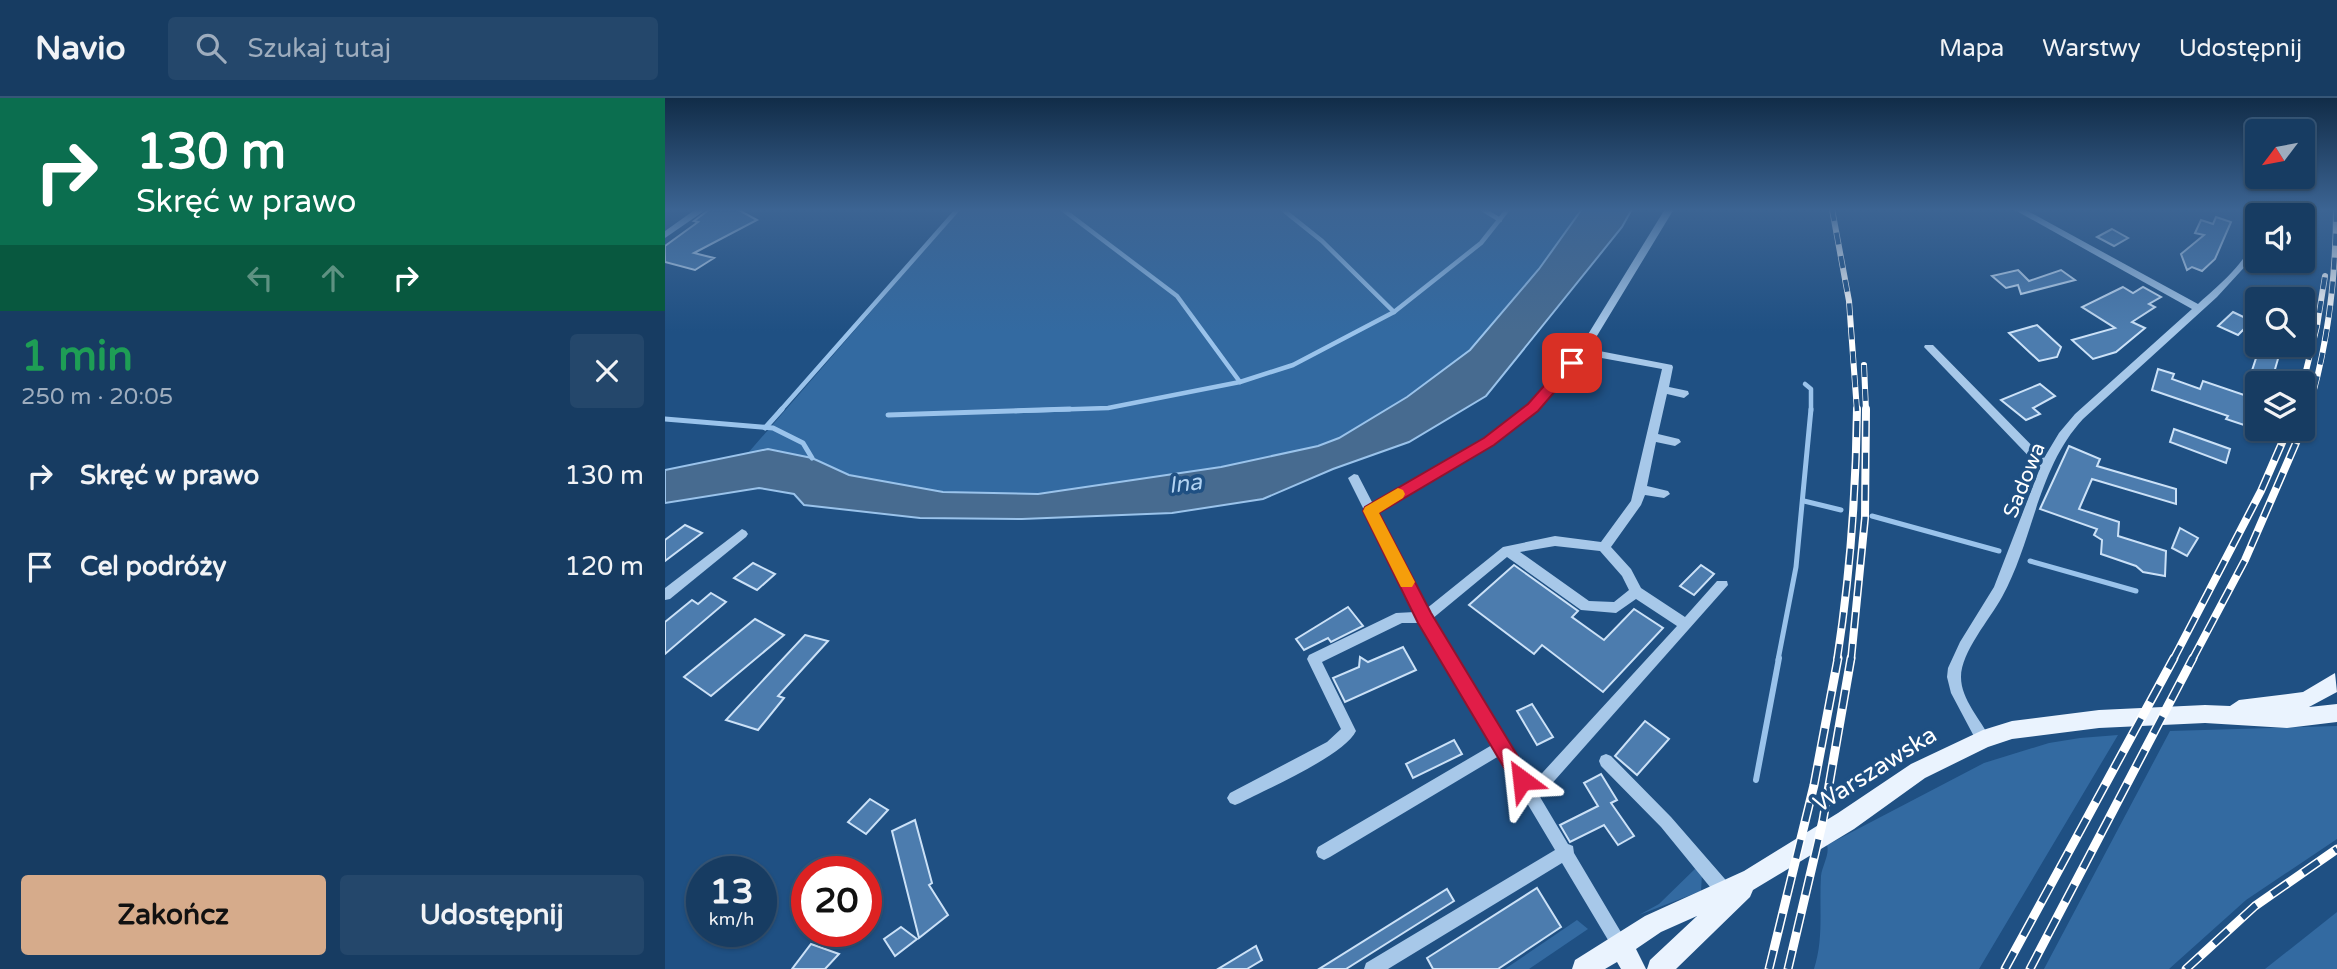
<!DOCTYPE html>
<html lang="pl">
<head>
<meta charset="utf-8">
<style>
	body { margin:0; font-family:"Varela Round",sans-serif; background:#24476b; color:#f1f3f6; height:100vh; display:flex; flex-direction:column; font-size:26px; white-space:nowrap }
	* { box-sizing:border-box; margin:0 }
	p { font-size:23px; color:#9eadbe }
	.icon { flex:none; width:38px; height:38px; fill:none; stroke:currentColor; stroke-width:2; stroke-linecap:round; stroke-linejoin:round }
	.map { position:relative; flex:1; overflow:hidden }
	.details { display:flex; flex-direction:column; background:#173c62; width:665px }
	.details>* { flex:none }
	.hud { background:#0b6e4f; color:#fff; overflow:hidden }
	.needle { width:46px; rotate:238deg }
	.controls { position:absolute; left:1580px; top:21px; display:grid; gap:14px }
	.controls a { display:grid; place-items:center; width:70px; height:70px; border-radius:7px; background:#173c62; box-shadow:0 2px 5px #0004,0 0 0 2px #365677; font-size:35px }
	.speed { position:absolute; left:21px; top:758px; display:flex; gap:14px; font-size:35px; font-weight:700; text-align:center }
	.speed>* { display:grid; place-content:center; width:91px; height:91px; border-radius:50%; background:#173c62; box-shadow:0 2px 5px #0004,0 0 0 2px #365677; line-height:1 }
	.speed small { font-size:18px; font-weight:400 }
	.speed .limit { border:10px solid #d22; background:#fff; color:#111 }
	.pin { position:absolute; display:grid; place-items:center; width:60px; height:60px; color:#fff; margin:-30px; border-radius:14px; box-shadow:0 4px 10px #0006 }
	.me { position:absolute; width:77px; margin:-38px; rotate:330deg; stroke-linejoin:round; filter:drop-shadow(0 0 5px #0008) }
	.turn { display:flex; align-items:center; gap:24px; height:147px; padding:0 21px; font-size:32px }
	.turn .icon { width:91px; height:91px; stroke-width:2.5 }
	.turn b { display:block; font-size:49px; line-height:60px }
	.lanes { display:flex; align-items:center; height:66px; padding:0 21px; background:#0003; justify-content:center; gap:35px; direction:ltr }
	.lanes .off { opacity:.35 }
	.round { display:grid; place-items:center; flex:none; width:74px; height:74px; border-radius:7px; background:#24476b }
	.headline { display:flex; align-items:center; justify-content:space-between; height:119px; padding:0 21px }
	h1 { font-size:42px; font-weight:700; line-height:52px; color:#1e9e55 }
	.action { display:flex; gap:14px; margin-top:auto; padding:14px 21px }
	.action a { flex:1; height:80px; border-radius:7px; background:#d6ab8b; color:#111; font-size:28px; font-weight:700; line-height:80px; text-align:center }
	.action a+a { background:#24476b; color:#f1f3f6 }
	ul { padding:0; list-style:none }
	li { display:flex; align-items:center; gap:21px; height:91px; padding:0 21px }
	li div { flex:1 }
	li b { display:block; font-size:26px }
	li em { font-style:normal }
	header { display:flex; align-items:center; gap:42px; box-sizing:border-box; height:98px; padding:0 35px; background:#173c62; border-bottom:2px solid #365677 }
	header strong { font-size:33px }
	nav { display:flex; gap:38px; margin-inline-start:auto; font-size:24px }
	.search { width:490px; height:63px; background:#24476b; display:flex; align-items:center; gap:18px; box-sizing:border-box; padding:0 24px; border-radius:7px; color:#9eadbe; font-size:26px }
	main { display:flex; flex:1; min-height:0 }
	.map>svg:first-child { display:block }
	.green { fill:#336aa1 }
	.water { fill:#476b90; stroke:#9ac3eb; stroke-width:2 }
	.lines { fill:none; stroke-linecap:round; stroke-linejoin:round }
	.stream-far2 { stroke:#9ac3eb; stroke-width:4.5 }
	.stream-far1 { stroke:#9ac3eb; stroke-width:5 }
	.stream { stroke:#9ac3eb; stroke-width:6 }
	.building { fill:#4c7cae; stroke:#cbe1f7; stroke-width:2 }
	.minor { fill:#a7c8e9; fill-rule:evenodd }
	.major { fill:#eaf3fe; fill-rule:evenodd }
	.rail-far2-casing { stroke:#fff; stroke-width:6 }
	.rail-far1-casing { stroke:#fff; stroke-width:8 }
	.rail-casing { stroke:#fff; stroke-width:9 }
	.rail-far2 { stroke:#1f5083; stroke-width:4.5; stroke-dasharray:12; stroke-linecap:butt }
	.rail-far1 { stroke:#1f5083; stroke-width:5; stroke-dasharray:16; stroke-linecap:butt }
	.rail { stroke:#1f5083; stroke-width:6; stroke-dasharray:19; stroke-linecap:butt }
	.route { fill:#e11d48; stroke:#92132f; stroke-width:2 }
	.slow { fill:#f59e0b }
	.labels { text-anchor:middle; stroke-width:7; stroke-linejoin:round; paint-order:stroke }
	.street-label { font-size:21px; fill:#fff; stroke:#1f5083 }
	.water-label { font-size:23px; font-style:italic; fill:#b2d2f1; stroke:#1f5083 }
	.near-street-label { font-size:24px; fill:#fff; stroke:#1f5083 }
</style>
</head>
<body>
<header>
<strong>Navio</strong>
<div class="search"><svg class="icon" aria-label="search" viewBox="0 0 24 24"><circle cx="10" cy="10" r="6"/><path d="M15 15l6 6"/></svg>Szukaj tutaj</div>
<nav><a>Mapa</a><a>Warstwy</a><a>Udostępnij</a></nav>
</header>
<main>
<section class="details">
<div class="hud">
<div class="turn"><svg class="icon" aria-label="right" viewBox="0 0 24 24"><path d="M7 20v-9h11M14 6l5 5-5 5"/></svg><div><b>130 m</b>Skręć w prawo</div></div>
<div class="lanes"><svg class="icon off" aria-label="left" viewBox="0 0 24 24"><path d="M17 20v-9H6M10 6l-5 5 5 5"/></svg><svg class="icon off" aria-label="ahead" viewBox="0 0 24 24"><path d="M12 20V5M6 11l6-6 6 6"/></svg><svg class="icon" aria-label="right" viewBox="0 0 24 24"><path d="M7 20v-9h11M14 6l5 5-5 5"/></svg></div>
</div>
<div class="headline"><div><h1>1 min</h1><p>250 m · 20:05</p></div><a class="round"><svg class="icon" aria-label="close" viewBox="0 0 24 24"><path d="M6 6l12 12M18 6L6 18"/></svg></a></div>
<ul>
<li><svg class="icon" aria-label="right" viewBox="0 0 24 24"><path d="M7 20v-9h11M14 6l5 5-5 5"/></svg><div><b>Skręć w prawo</b></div><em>130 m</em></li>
<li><svg class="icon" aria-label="arrive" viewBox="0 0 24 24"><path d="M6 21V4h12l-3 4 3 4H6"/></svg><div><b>Cel podróży</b></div><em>120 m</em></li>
</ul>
<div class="action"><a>Zakończ</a><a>Udostępnij</a></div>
</section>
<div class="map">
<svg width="1672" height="871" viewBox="0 0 1672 871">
	<rect width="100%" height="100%" fill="#1f5083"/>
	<!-- green -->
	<g class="green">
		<path d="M295,111H917L873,173L805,252L742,299L674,340L653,348L556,369L373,396L278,394L184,377L147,360L103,351L83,355Z"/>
		<path d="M1672,628V741L1581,802L1504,871H1379L1505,633Z"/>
		<path d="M1453,637L1314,871H1149C1159,840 1154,810 1156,778C1157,768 1165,756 1162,747L1319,665L1384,645L1415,640Z"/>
		<path d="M1033,768L1037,776L1036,793L974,817L994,806Z"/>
		<path d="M1672,814V871H1600Z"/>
		<path d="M912,822L923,831L864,871H840Z"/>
	</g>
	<!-- water -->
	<path class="water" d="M917,111H967L957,129L821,298L744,344L668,371L598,401L507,415L357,421L255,420L139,407L129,396L94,390L0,405V372L103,351L147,360L184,377L278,394L373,396L556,369L653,348L674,340L742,299L805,252L874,171Z"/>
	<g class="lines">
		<!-- stream-far2 -->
		<g class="stream-far2">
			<path d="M397,111L512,198L575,284"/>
			<path d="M617,111L657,143L729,214"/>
			<path d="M817,111L835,122"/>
			<path d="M1140,286L1146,291V313"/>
			<path d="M115,313L293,111"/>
			<path d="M350,313L443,310L575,284L628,267L729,214L816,145L843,111"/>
		</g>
		<!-- stream-far1 -->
		<g class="stream-far1">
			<path d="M223,317L405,311"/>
			<path d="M0,321L108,330L138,345L147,360"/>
			<path d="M100,330L117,311"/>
			<path d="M1139,403L1176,412"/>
			<path d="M1207,418L1334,453"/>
			<path d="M1365,463L1471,493"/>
			<path d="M1113,562L1131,469L1146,311"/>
		</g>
		<!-- stream -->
		<path class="stream" d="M1091,682L1114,560"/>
	</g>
	<!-- building -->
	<g class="building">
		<path d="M45,111H72L92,122L29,155L49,160L30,172L0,164V148L33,124L29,123Z"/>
		<path d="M1551,119L1566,124L1550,161L1537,173L1527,169L1522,172L1516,156L1539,137L1530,135L1536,122L1548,126Z"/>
		<path d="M1447,131L1463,140L1449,148L1432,139Z"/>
		<path d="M1353,172L1364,183L1396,172L1410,182L1356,196L1353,187L1341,190L1327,178Z"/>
		<path d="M1458,189L1468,195L1478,189L1496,199L1484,206L1490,209L1467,224L1480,230L1451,254L1428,261L1407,242L1450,230L1417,209Z"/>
		<path d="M1568,214L1587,223L1573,237L1553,228Z"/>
		<path d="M1372,227L1396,249L1392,259L1374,263L1344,235Z"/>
		<path d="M1595,248L1615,254L1606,285H1592V319L1588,330L1561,321L1563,318L1487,292L1493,271L1509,276L1507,281L1535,291L1538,283L1579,297Z"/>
		<path d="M1375,286L1390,298L1368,310L1375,316L1361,322L1336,302Z"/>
		<path d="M1509,331L1565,351L1561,365L1505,344Z"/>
		<path d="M1404,348L1435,361L1432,368L1511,391V406L1427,381L1414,411L1454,424L1453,438L1501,453L1500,478L1478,474L1471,468L1436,456L1437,442L1429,437L1432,431L1375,411Z"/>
		<path d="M20,427L37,435L0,463V442Z"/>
		<path d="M1515,430L1533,440L1522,458L1507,450Z"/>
		<path d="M88,465L110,476L92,492L69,480Z"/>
		<path d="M849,467L913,513L907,519L939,542L969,511L998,530L938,594L877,547L869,556L804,507Z"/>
		<path d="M1036,467L1049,476L1029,497L1015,488Z"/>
		<path d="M46,495L61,504L0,556V524L27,502L33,506Z"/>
		<path d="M683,509L698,528L666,544L663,540L639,552L631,541Z"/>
		<path d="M90,521L119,537L46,598L19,579Z"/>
		<path d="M140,537L163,543L113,598L119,600L93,632L61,622Z"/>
		<path d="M738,549L751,572L680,604L668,580L694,569L695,559L703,564Z"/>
		<path d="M867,606L888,639L872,647L852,613Z"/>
		<path d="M980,623L1004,641L972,677L950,658Z"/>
		<path d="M789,642L797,656L748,680L741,666Z"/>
		<path d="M936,676L952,702L946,705L969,738L953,747L939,727L905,744L895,727L933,708L919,685Z"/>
		<path d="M205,701L223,712L201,736L183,724Z"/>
		<path d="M250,722L267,785L264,787L283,817L254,840L227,733Z"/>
		<path d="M872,790L896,829L833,871H768L762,860Z"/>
		<path d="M782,791L789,803L681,871H654Z"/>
		<path d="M236,829L252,841L230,858L219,841Z"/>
		<path d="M146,846L174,856L160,871H127Z"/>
		<path d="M591,848L597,862L582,871H553Z"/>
	</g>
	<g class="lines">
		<!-- minor -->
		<g class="minor">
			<path d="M31,111H42L0,140V133Z"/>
			<path d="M1000,111H1009L924,251L1007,267L1008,269L1004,289L1023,293L1024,296L1019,300L1002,296L993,336L1014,341L1016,344L1010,348L991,344L982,388L1003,393L1005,396L999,400L980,397L976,407L946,449L966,471L976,490L1020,519L1052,483H1062L1063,487L875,699L903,746L908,748L909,755L963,846L961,852L955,854L949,852L897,765L723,871H699L701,865L890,752L834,658L665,759L659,762L653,759L651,754L653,749L827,647L755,525H737L657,564L691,633C680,657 602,691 575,705L570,707L565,705L562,700L565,695L662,644L676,631L642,561L644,557L731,515L750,514L683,380L689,376L693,377L708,406L820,340L864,306L914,251ZM920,257L997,271L966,403L936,444L890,438L838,449L761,511L712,414L828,346L872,312ZM890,448L935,453L957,478L964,492L949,504L924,503L855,454ZM842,459L916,512L951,515L971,501L1012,528L867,686L845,649L843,643L840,642L767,521Z"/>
			<path d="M1348,111H1359L1533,206C1548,192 1583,164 1586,144C1588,133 1583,121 1580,111H1589L1592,123V152L1586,162L1552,199L1418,321C1372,371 1369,441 1337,499C1325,521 1296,554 1296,579C1296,602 1316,621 1325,641L1323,646L1318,648L1313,646L1286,595L1282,579L1283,570L1295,544L1329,489L1375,370L1259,249L1260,247H1268L1379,360L1394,335L1410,316L1527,211Z"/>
			<path d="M77,431L81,433L83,436L81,439L5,501L0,502V490Z"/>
			<path d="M941,656L946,658L1006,719L1066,788L1068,794L1066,800L1060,802L1054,800L996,729L936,668L934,663L936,658Z"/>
		</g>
		<!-- major -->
		<path class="major" d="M1670,575L1672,594L1644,609L1672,606V624L1622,630L1540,625L1434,630L1347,641L1323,649L1260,680L1189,731L1088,792L1085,799L1011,871H982L985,862L1032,818L996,834L971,851L981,871H956L952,864L940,871H907L910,862L980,818L1079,773L1173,715L1246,666L1318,632L1347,623L1434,612L1540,607L1565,608L1574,602L1638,594Z"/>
		<!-- rail-far2 casing -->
		<g class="rail-far2-casing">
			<g id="rail-far2">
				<path d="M1167,111L1184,203L1192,313"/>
				<path d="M1199,267L1201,313"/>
				<path d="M1638,285L1652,228L1660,178"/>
				<path d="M1643,313C1663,247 1671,180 1671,111"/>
			</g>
		</g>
		<!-- rail-far1 casing -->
		<g class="rail-far1-casing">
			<g id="rail-far1">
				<path d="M1638,328L1643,311"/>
				<path d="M1172,562C1185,478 1191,396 1192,311"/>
				<path d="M1186,562L1200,420L1201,311"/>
				<path d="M1508,562L1596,393L1623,331"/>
				<path d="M1527,562L1580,462L1637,331"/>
			</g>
		</g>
		<!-- rail casing -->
		<g class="rail-casing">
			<g id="rail">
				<path d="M1104,871L1149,687L1173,560"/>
				<path d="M1123,871L1158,722L1186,560"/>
				<path d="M1340,871L1509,560"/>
				<path d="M1365,871L1528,560"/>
				<path d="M1521,871L1590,808L1672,751"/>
			</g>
		</g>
		<!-- rail-far2 -->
		<use href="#rail-far2" class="rail-far2"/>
		<!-- rail-far1 -->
		<use href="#rail-far1" class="rail-far1"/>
		<!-- rail -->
		<use href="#rail" class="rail"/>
	</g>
	<!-- sky -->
	<linearGradient id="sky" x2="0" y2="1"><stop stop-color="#112c48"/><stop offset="0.48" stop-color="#3c6493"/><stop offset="1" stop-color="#3c6493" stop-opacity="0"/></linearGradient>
	<rect width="1672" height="233" fill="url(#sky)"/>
	<!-- route -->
	<path class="route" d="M907,261L913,265L911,269L873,313L829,347L714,415L766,515L863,675L866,682L863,688L857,691L850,688L753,525L698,413L700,409L819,340L863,306L902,262Z"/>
	<!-- slow -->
	<path class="slow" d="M733,390L738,392L740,396L738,400L714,415L750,484L747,489H736L698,413L700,409Z"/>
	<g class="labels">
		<!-- street labels -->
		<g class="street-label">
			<text transform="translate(1359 382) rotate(-68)" y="7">Sadowa</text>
		</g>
		<!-- water labels -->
		<g class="water-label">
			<text transform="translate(520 385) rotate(-7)" y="8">Ina</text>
		</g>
		<!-- near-street labels -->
		<g class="near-street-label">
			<text transform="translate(1210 671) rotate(-32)" y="8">Warszawska</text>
		</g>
	</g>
</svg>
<div class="controls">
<a><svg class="needle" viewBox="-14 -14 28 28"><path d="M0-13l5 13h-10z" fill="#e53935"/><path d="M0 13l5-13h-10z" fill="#9eadbe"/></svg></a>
<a><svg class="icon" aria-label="sound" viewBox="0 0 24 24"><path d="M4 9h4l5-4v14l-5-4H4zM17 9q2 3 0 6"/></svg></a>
<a><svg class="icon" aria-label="search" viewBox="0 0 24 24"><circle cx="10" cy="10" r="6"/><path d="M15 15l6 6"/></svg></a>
<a><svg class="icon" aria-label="layers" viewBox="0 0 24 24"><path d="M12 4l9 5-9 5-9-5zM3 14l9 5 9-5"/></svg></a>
</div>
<div class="speed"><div>13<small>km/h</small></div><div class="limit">20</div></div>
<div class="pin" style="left:907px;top:265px;background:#d93025"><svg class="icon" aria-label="arrive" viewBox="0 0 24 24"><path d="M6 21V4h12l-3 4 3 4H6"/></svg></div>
<svg class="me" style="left:857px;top:682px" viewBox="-20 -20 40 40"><path d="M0-17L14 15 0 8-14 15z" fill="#e11d48" stroke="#fff" stroke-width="4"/></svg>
</div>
</main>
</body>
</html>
